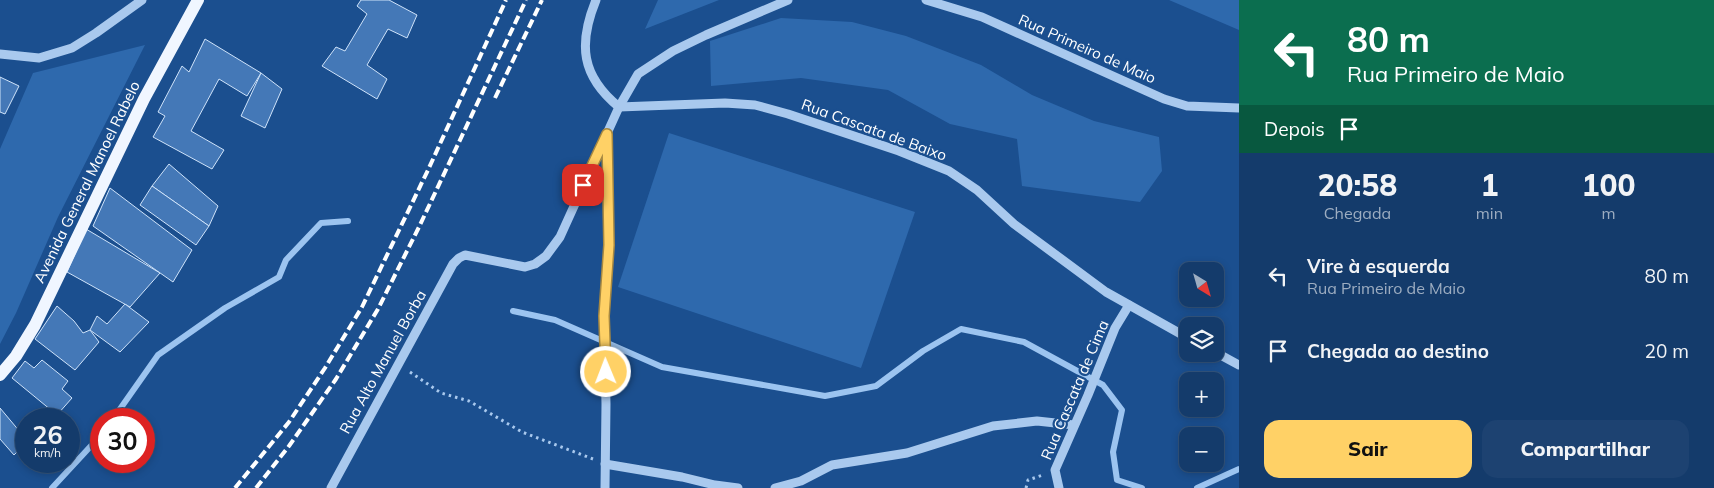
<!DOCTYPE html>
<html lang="pt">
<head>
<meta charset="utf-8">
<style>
	body { margin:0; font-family:Mulish,sans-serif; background:#1d4271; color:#f1f3f6; height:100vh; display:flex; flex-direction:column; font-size:19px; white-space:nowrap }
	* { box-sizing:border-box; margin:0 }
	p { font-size:16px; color:#9dadc1 }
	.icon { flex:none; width:28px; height:28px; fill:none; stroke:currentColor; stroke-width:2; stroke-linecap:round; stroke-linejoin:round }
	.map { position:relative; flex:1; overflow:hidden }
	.panel { display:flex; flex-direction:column; background:#143b6b; width:475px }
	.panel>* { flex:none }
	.guide { background:#0b6e4f; color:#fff; overflow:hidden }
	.needle { width:32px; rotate:143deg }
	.fabs { position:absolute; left:1179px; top:262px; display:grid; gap:10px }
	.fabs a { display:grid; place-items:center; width:45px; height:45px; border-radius:10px; background:#143b6b; box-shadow:0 2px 8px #0003,0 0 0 1px #33557e; font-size:25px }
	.speed { position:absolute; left:15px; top:408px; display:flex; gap:10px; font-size:25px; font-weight:700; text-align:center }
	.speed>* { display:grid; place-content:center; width:65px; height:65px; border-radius:50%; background:#143b6b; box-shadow:0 2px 8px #0003,0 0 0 1px #33557e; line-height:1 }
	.speed small { font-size:12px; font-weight:400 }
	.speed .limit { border:8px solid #d22; background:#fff; color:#111 }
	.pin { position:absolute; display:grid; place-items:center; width:42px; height:42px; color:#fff; margin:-21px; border-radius:10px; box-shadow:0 2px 8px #0006 }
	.me { position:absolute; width:55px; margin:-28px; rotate:359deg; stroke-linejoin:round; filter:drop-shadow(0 0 4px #0008) }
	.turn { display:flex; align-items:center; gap:18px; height:105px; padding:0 25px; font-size:22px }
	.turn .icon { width:65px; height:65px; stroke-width:2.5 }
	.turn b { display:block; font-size:35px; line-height:42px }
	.then { display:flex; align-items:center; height:48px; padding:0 25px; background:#0003; gap:10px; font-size:19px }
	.eta { display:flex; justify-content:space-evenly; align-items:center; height:85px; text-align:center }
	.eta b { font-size:30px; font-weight:800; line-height:35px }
	.cta { display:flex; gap:10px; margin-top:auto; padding:10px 25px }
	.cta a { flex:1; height:58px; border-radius:15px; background:#ffd166; color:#111; font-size:20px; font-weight:800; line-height:58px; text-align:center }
	.cta a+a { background:#1d4271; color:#f1f3f6 }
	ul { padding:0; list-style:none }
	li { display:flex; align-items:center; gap:15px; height:75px; padding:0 25px }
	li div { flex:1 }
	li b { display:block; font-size:19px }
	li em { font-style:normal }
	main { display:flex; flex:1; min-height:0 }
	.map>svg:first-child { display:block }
	.green { fill:#2e69ad }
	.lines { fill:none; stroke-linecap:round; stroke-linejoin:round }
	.stream { stroke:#9cc4f0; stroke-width:6 }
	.building { fill:#4478b7; stroke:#cfe3fa }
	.path { stroke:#a9c9ee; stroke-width:3; stroke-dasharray:2.5 4; stroke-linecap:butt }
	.minor { stroke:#a9c9ee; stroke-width:9 }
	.major { stroke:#f0f6ff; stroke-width:12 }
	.rail { stroke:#fff; stroke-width:4; stroke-dasharray:9 4; stroke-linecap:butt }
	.route-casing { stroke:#a68842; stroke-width:12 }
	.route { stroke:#ffd166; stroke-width:9 }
	.labels { text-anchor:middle; stroke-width:4.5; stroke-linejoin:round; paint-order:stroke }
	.street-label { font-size:15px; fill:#fff; stroke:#1b4f8f }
</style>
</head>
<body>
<main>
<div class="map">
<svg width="1239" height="488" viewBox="0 0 1239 488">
	<rect width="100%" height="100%" fill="#1b4f8f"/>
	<!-- green -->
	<g class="green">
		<path d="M658,0H719L645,29Z"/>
		<path d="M1169,0H1239V30Z"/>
		<path d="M781,18L852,22L906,36L981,65L1032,95L1094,121L1159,137L1162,171L1140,202L1022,186L1017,139L950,124L888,90L801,78L711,86L710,41Z"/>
		<path d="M145,45L58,217L16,313L0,344V149L33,73Z"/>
		<path d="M669,133L915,212L861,368L618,287Z"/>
	</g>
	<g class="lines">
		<!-- stream -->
		<g class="stream">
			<path d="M513,311L555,320L662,367L825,396L876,386L923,351L961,329L1024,342L1103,385L1122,410L1113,452L1117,480L1142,488"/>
			<path d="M113,419L158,355L225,308L279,277L286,260L321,223L348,221"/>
			<path d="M52,488L101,435"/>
			<path d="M1197,488L1239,469"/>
		</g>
	</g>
	<!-- building -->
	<g class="building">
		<path d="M361,0H389L417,15L407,38L388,29L367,65L387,79L377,99L322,66L336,47L345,51L367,14L357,6Z"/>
		<path d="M205,39L261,73L247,96L219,79L191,131L224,150L212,169L153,137L165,116L158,112L182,66L189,72Z"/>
		<path d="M261,73L282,89L265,128L241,116Z"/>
		<path d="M0,77L19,86L5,114L0,112Z"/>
		<path d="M169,164L218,206L209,226L152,186Z"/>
		<path d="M152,186L209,226L196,245L140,205Z"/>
		<path d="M110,188L192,250L173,282L93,226Z"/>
		<path d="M86,229L160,273L130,307L67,272Z"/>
		<path d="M125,304L149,322L120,352L90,330L97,316L107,324Z"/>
		<path d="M57,306L74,321L83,333L90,330L99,342L75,370L35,339Z"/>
		<path d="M42,360L68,381L62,389L72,398L57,415L12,378L25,361L34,368Z"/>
		<path d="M0,408L26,439V443L14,455L0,439Z"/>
	</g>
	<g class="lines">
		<!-- path -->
		<g class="path">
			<path d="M410,372L441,393L469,401L522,432L593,459"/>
			<path d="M1026,488L1028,480L1043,475"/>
		</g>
		<!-- minor -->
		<g class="minor">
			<path d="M596,0C578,44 581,76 619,107L725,103L755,105L788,114L899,151L949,171L977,190L1014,224L1106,292L1188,338"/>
			<path d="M926,0L982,17L1164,99L1187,106L1239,108"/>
			<path d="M0,54L39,58L72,48L96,33L142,0"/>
			<path d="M1215,352L1239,365"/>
			<path d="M605,464L682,477L715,485L738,488"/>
			<path d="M331,488L453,264L459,258L465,255L525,267L535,264L546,256L560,237L619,107L638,74L673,51L706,35L788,0"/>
			<path d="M605,488L606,404L604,316L609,245L607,136"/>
			<path d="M775,488L801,481L832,465L907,453L993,426L1037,421L1074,425"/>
			<path d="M1059,488L1055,470L1088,395L1115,328L1129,305"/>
		</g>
		<!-- major -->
		<path class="major" d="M0,375L16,356L35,325L144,99L198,0"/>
		<!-- rail -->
		<g class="rail">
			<path d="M495,98L542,0"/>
			<path d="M235,488L289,422L325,368L362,307L428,170L506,0"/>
			<path d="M256,488L289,446L336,379L378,309L419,227L526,0"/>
		</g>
	</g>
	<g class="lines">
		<!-- route casing -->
		<g class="route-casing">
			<path id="route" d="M583,185L607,134L609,245L604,316L606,372"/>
		</g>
		<!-- route -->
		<use href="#route" class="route"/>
	</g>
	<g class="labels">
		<!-- street labels -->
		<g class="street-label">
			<text transform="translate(1087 49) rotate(24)" y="5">Rua Primeiro de Maio</text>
			<text transform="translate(874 130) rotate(20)" y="5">Rua Cascata de Baixo</text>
			<text transform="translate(87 182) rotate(-64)" y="5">Avenida General Manoel Rabelo</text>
			<text transform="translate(383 362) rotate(-61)" y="5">Rua Alto Manuel Borba</text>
			<text transform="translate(1075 390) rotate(-67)" y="5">Rua Cascata de Cima</text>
		</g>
	</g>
</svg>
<div class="fabs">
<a><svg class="needle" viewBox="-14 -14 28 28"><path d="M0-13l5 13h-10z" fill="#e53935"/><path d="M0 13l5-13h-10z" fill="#9dadc1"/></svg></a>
<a><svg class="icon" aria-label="layers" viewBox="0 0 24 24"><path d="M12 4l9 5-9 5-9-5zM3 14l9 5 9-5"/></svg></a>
<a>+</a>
<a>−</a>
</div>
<div class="speed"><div>26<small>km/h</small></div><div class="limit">30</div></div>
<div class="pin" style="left:583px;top:185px;background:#d93025"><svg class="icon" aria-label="arrive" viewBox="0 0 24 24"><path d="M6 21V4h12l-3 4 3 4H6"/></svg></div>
<svg class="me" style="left:606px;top:372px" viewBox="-20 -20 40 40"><circle r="17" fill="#ffd166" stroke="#fff" stroke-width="3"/><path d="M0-11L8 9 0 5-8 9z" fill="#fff"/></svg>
</div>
<section class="panel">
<div class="guide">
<div class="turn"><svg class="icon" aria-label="left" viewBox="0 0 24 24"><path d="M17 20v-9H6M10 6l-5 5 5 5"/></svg><div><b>80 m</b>Rua Primeiro de Maio</div></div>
<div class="then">Depois<svg class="icon" aria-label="arrive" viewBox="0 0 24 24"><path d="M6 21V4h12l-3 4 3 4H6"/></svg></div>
</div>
<div class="eta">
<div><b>20:58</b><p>Chegada</p></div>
<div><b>1</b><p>min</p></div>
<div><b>100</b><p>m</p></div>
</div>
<ul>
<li><svg class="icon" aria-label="left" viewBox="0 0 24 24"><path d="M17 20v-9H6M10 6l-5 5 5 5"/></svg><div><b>Vire à esquerda</b><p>Rua Primeiro de Maio</p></div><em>80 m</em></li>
<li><svg class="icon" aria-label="arrive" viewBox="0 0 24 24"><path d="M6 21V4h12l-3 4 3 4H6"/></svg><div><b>Chegada ao destino</b></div><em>20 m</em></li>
</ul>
<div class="cta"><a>Sair</a><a>Compartilhar</a></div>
</section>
</main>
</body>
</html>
